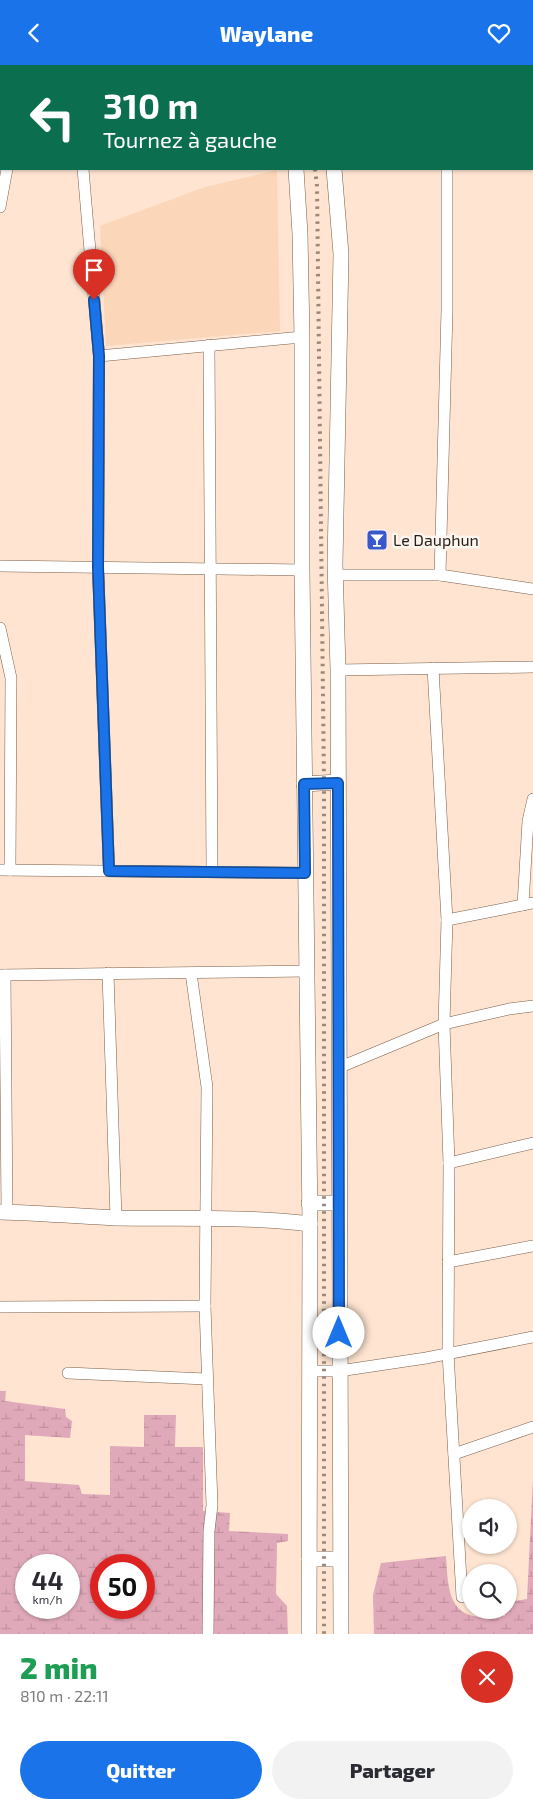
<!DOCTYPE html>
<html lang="fr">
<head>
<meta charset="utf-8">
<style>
	body { margin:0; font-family:"Exo 2",sans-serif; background:#f2f2f3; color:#2b2b33; height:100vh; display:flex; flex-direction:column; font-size:19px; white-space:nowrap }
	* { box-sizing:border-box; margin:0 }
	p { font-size:16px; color:#7c7c81 }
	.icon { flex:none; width:28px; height:28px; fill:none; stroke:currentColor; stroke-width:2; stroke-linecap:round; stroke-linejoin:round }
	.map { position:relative; height:1569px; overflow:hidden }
	.drawer { display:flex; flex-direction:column; background:#fff; flex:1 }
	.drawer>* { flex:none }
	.banner { position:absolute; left:0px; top:0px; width:534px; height:105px; box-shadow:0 1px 4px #0004; background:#0b6e4f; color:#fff; overflow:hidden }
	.fabs { position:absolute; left:462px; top:1434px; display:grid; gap:10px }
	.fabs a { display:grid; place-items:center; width:55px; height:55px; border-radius:50%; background:#fff; box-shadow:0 1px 4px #0004; font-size:25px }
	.speed { position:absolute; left:15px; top:1489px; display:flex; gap:10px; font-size:25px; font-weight:700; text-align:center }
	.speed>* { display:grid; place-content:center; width:65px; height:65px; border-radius:50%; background:#fff; box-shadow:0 1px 4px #0004; line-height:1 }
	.speed small { font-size:12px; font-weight:400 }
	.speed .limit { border:8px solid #d22; background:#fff; color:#111 }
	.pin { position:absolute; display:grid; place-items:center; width:42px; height:42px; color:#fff; margin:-51px -21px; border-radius:50% 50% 50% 0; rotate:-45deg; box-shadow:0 0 5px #0007 }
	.pin .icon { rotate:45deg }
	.me { position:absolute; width:55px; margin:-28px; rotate:0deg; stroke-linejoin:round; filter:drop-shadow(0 0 4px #0008) }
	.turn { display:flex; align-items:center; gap:18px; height:105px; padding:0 20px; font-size:22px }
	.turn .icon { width:65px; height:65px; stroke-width:2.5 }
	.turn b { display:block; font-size:35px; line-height:42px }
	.round { display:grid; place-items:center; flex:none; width:52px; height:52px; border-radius:26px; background:#f2f2f3 }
	.headline { display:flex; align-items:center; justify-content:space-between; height:85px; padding:0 20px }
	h1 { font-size:30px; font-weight:800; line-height:38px; color:#1e9e55 }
	.action { display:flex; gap:10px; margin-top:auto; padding:10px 20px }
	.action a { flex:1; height:58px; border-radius:30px; background:#1a73e8; color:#fff; font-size:20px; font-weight:800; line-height:58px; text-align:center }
	.action a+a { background:#f2f2f3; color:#2b2b33 }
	header { display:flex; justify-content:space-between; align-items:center; height:65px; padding:0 20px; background:#1a73e8; color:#fff; font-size:22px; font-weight:800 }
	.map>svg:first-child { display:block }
	.built { fill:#fcd6b9 }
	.wetland { fill:url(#wetland-marsh); fill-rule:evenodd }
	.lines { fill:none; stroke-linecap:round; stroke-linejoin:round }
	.street-casing { stroke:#7a5e49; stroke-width:12 }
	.secondary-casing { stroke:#7a5e49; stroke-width:16 }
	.street { stroke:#fff; stroke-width:11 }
	.secondary { stroke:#fff; stroke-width:15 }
	.rail { stroke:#9b887a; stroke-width:4; stroke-dasharray:2.5 5; stroke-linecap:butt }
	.route-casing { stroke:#114b97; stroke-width:12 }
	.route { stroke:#1a73e8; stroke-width:9 }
	.labels { text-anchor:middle; stroke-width:5; stroke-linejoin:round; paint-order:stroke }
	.poi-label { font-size:16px; fill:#2a1e16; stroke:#fcf5f0; text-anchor:start }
</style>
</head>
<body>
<header><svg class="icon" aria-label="back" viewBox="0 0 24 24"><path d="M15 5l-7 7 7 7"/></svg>Waylane<svg class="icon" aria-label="heart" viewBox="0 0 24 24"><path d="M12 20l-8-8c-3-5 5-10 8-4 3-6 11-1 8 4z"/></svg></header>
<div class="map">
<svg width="533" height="1569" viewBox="0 0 533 1569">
	<defs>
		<pattern id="wetland-marsh" width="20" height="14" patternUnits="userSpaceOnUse" patternTransform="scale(1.25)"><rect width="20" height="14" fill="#e0a9ba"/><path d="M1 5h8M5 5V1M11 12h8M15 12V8" fill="none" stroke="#c0919f"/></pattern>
	</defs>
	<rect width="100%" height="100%" fill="#fee4d1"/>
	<!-- built -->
	<path class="built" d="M277,105L280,266L106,281L100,161L205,122Z"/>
	<!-- wetland -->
	<g class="wetland">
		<path d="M0,1326H6L5,1336L65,1344L66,1352L72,1356L70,1373L25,1370V1416L79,1420L82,1429L110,1430V1381L144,1382V1350H176L175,1382H203V1446L230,1448L229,1466L288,1469V1476L277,1478L276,1529L287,1541L288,1569H0ZM26,1500H69V1542H26ZM101,1500H144V1542H101Z"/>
		<path d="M533,1414V1569H374L373,1530L381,1498L446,1491C448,1513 446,1545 473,1551C483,1553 495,1551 505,1551V1545H509V1537L527,1534Z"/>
	</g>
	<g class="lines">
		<!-- street casing -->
		<g class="street-casing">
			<g id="street">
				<path d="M434,0V1"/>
				<path d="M21,1L22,0"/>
				<path d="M83,104L99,291L98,502L109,806"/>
				<path d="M0,142L7,104"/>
				<path d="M209,280L212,807"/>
				<path d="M99,291L302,272"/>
				<path d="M0,501L302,505"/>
				<path d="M335,510H440L533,524"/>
				<path d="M440,510L447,245V104"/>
				<path d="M0,563L11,613L10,805"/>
				<path d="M433,603L447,855L444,959L449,1098L448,1288L462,1532"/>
				<path d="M338,605L533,602"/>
				<path d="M0,805L305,808"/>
				<path d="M523,840L528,756L533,734"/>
				<path d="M447,855L533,838"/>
				<path d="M108,908L116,1153"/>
				<path d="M191,908L207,1022L205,1241L212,1440L209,1466L208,1569"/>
				<path d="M0,910L307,906"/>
				<path d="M5,910L7,1147"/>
				<path d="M338,1003L444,959L509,944L533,941"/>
				<path d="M449,1098L533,1078"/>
				<path d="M448,1197L533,1181"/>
				<path d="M0,1242L205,1241"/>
				<path d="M309,1306H339L426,1293L533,1272"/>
				<path d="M68,1308L206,1314"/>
				<path d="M454,1389L533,1362"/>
			</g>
		</g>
		<!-- secondary casing -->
		<g class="secondary-casing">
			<g id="secondary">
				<path d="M322,0V1"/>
				<path d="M289,1L292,0"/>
				<path d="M0,69H1"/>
				<path d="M296,104L300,169L302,272V505L310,1159L309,1569"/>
				<path d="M334,104L341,189L335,499L338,605L341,1569"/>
				<path d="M304,719L338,717"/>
				<path d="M309,1138H338"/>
				<path d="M0,1147C38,1148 77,1151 115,1153C180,1154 245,1151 310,1159"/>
				<path d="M309,1494H340"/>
			</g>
		</g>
		<!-- street -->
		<use href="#street" class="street"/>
		<!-- secondary -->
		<use href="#secondary" class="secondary"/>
		<!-- rail -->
		<g class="rail">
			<path d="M304,0V1"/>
			<path d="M315,104L317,121L324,717V1569"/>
		</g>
	</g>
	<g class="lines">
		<!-- route casing -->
		<g class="route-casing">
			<path id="route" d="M94,235L99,291L98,502L109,806L305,808L304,719L338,718L339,1268"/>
		</g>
		<!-- route -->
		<use href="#route" class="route"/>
	</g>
	<!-- icons -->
	<defs>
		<g id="bar-square" transform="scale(1.125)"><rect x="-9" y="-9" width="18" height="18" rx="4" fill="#3959cb" stroke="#fcf5f0"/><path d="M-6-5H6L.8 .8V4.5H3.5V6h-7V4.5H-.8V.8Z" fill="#fff"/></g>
	</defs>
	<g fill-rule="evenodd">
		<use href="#bar-square" x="377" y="475"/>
	</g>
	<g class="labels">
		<!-- poi labels -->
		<g class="poi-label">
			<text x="393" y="481">Le Dauphun</text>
		</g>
	</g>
</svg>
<div class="fabs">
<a><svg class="icon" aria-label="sound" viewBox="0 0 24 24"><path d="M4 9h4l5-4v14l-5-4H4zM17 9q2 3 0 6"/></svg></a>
<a><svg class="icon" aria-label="search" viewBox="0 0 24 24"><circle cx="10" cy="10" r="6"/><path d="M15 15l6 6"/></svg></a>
</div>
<div class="speed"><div>44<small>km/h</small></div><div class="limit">50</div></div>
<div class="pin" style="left:94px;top:235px;background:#d93025"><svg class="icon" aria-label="arrive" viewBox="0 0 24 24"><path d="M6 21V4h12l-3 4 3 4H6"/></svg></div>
<svg class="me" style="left:339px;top:1268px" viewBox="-20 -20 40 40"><circle r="19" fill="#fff"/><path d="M0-13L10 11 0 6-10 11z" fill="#1a73e8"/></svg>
<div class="banner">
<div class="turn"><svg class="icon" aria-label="left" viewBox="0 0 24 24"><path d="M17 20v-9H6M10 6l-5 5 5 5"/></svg><div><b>310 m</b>Tournez à gauche</div></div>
</div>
</div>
<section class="drawer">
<div class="headline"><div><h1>2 min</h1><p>810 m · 22:11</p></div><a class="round" style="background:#d93025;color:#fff"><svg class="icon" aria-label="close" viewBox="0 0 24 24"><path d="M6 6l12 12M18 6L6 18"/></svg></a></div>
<div class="action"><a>Quitter</a><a>Partager</a></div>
</section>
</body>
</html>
